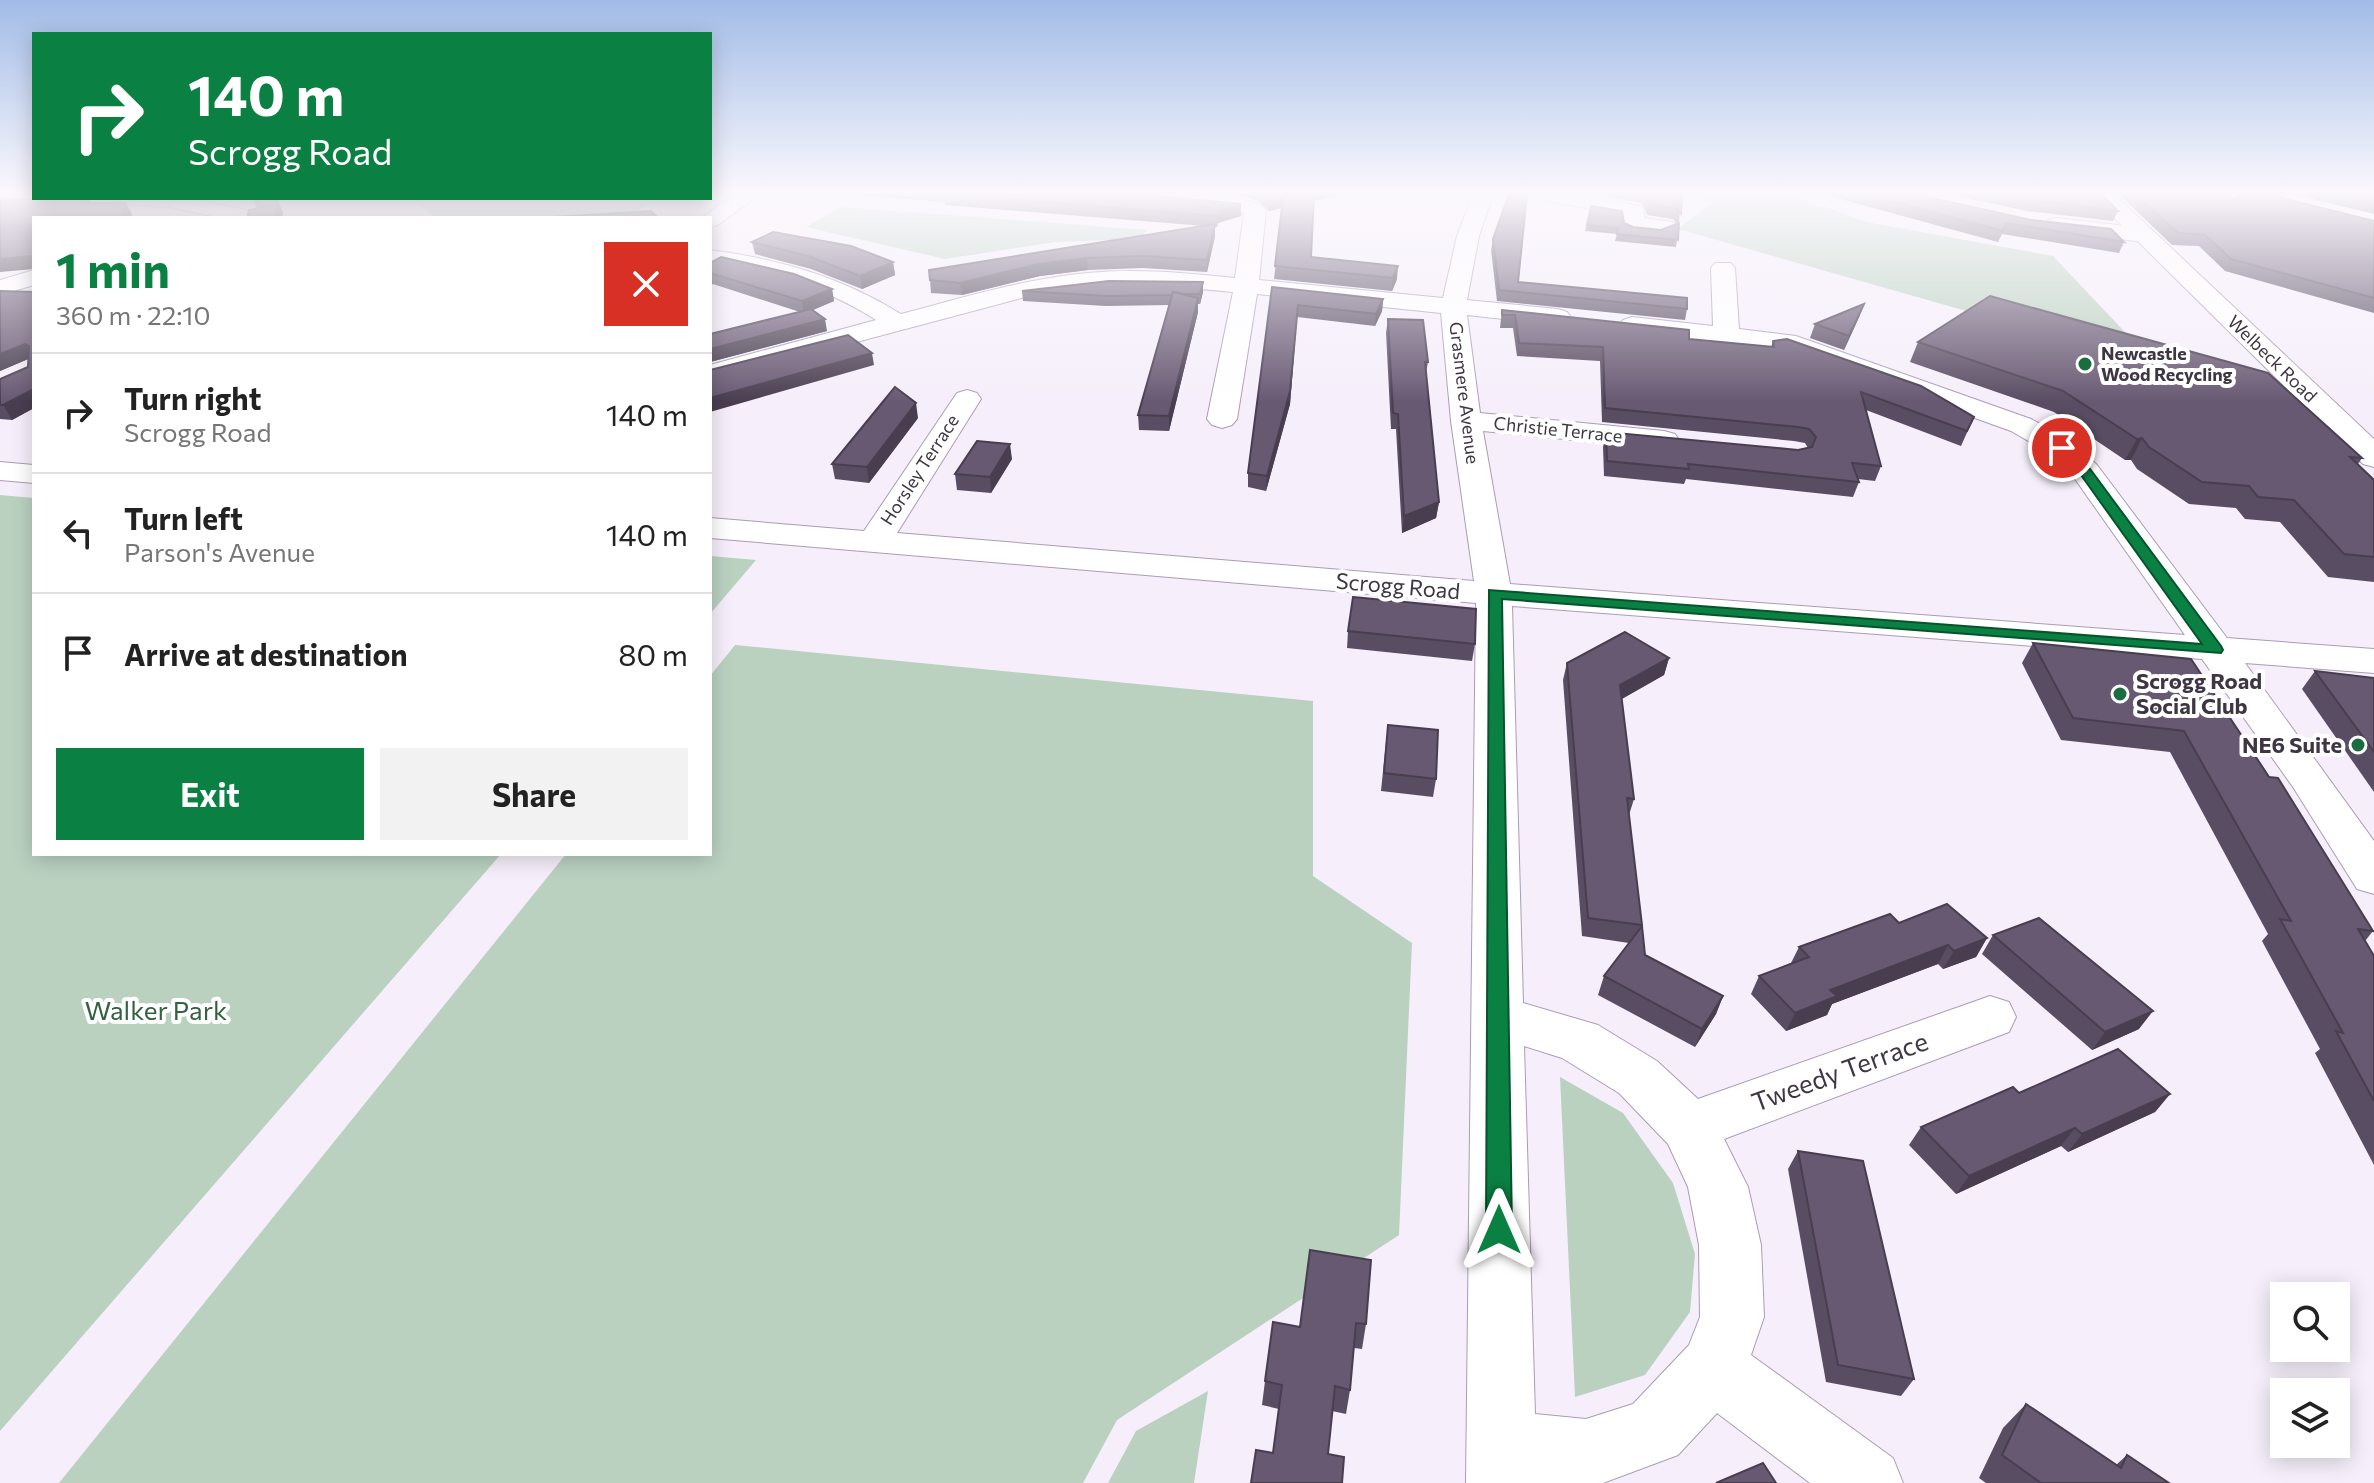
<!DOCTYPE html>
<html lang="en">
<head>
<meta charset="utf-8">
<style>
	body { margin:0; font-family:Commissioner,sans-serif; background:#f2f2f2; color:#222; height:100vh; display:flex; flex-direction:column; font-size:30px; white-space:nowrap }
	* { box-sizing:border-box; margin:0 }
	p { font-size:26px; color:#767676 }
	.icon { flex:none; width:44px; height:44px; fill:none; stroke:currentColor; stroke-width:2; stroke-linecap:round; stroke-linejoin:round }
	.map { position:relative; flex:1; overflow:hidden }
	.side { position:absolute; left:32px; top:216px; width:680px; height:640px; display:flex; flex-direction:column; background:#fff; border-radius:0px; box-shadow:0 4px 20px #0003 }
	.side>* { flex:none }
	.banner { position:absolute; left:32px; top:32px; width:680px; height:168px; border-radius:0px; box-shadow:0 4px 20px #0003; background:#0b8043; color:#fff; overflow:hidden }
	.controls { position:absolute; left:2270px; top:1282px; display:grid; gap:16px }
	.controls a { display:grid; place-items:center; width:80px; height:80px; border-radius:0px; background:#fff; box-shadow:0 4px 20px #0003; font-size:40px }
	.pin { position:absolute; display:grid; place-items:center; width:68px; height:68px; color:#fff; margin:-34px; border:4px solid #fff; border-radius:50%; box-shadow:0 2px 8px #0007 }
	.me { position:absolute; width:88px; margin:-44px; rotate:0deg; stroke-linejoin:round; filter:drop-shadow(0 0 6px #0008) }
	.turn { display:flex; align-items:center; gap:28px; height:168px; padding:0 24px; font-size:36px }
	.turn .icon { width:104px; height:104px; stroke-width:2.5 }
	.turn b { display:block; font-size:56px; line-height:68px }
	.round { display:grid; place-items:center; flex:none; width:84px; height:84px; border-radius:0px; background:#f2f2f2 }
	.summary { display:flex; align-items:center; justify-content:space-between; height:136px; padding:0 24px }
	h1 { font-size:48px; font-weight:700; line-height:60px; color:#0b8043 }
	.primary-button { display:flex; gap:16px; margin-top:auto; padding:16px 24px }
	.primary-button a { flex:1; height:92px; border-radius:0px; background:#0b8043; color:#fff; font-size:32px; font-weight:700; line-height:92px; text-align:center }
	.primary-button a+a { background:#f2f2f2; color:#222 }
	ul { padding:0; list-style:none }
	li { display:flex; align-items:center; gap:24px; height:120px; padding:0 24px; border-top:2px solid #e0e0e0 }
	li div { flex:1 }
	li b { display:block; font-size:30px }
	li em { font-style:normal }
	.map>svg:first-child { display:block }
	.green { fill:#bad1c0 }
	.lines { fill:none; stroke-linecap:round; stroke-linejoin:round }
	.minor-casing { stroke:#ab9bb7; stroke-width:2 }
	.major-casing { stroke:#ab9bb7; stroke-width:2 }
	.minor { fill:#fff; fill-rule:evenodd }
	.major { fill:#fff; fill-rule:evenodd }
	.wall { fill:#594d63 }
	.shaded-wall { fill:#493e50 }
	.building { fill:#685973; stroke:#493e50; stroke-width:2 }
	.route { fill:#0b8043; stroke:#07532c; stroke-width:2 }
	.poi-dot { fill:#1a6d3e; stroke:#fff; stroke-width:3 }
	.labels { text-anchor:middle; stroke-width:8; stroke-linejoin:round; paint-order:stroke }
	.far-poi-label { font-size:18px; font-weight:bold; fill:#3e3743; stroke:#fff; text-anchor:start }
	.far-street-label { font-size:18px; fill:#3e3743; stroke:#fff }
	.street-label { font-size:22px; fill:#3e3743; stroke:#fff }
	.poi-label { font-size:22px; font-weight:bold; fill:#3e3743; stroke:#fff; text-anchor:start }
	.near-park-label { font-size:26px; fill:#326242; stroke:#fff }
	.near-street-label { font-size:26px; fill:#3e3743; stroke:#fff }
</style>
</head>
<body>
<div class="map">
<svg width="2374" height="1483" viewBox="0 0 2374 1483">
	<rect width="100%" height="100%" fill="#f6effb"/>
	<!-- green -->
	<g class="green">
		<path d="M1791,194L1866,222L2053,256L2156,365L1678,229L1713,202L1691,196Z"/>
		<path d="M410,198H660L636,211L616,216L491,218H435Z"/>
		<path d="M841,207L1147,230L1139,239L1055,242L945,259L806,227Z"/>
		<path d="M0,495L34,498V854H501L0,1431Z"/>
		<path d="M710,556L756,560L710,614Z"/>
		<path d="M735,645L1313,701V876L1412,943L1399,1235L1117,1420L1083,1483H59L566,854H710V676Z"/>
		<path d="M1560,1077L1623,1113L1673,1183L1695,1254L1690,1312L1645,1375L1575,1397Z"/>
		<path d="M1208,1391L1194,1483H1108L1136,1431Z"/>
	</g>
	<g class="lines">
		<!-- minor casing -->
		<g class="minor-casing">
			<g id="minor">
				<path d="M735,194H760L718,225L710,227V218H701Z"/>
				<path d="M1100,194C1131,194 1248,188 1266,210L1259,280L1443,298L1457,236L1473,194H1493L1479,236L1467,300L1558,309L1567,312L1571,317L1567,322L1558,325L1467,315L1480,413L1664,431L1675,434L1679,440L1675,446L1664,449L1483,431L1510,584L2185,635L2075,479L2051,454L2011,431L1783,349L1632,333L1623,330L1619,325L1623,320L1632,317L1713,326L1711,268L1715,263H1731L1735,268L1739,329L1796,336L2031,419L2073,442L2097,465L2227,638L2374,649V673L2245,663L2374,841V894L2357,889L2293,787L2202,659L1512,606L1523,1003L1598,1025L1657,1061L1698,1099L1990,996L2009,1002L2016,1017L2009,1032L1724,1139L1748,1187L1761,1245L1764,1317L1751,1355L1893,1458L1903,1483H1810L1717,1413L1678,1455L1603,1483H1466L1476,603L710,538V518L864,531L957,393L967,390L977,393L981,399L897,533L1474,581L1451,421L1441,313L1257,294L1237,419L1232,425L1222,428L1212,425L1207,419L1233,292C1165,285 1101,285 1033,295L710,381V365L876,320C825,287 770,271 710,264V250C779,259 842,277 901,314C962,298 1024,279 1087,273C1137,268 1186,273 1235,278L1244,213L1110,200ZM1524,1046L1562,1058L1619,1093L1668,1144L1688,1187L1699,1245L1700,1317L1689,1345L1633,1404L1586,1419L1535,1414Z"/>
				<path d="M1532,194H1578L1634,205L1642,206L1645,218L1673,222L1676,227C1665,238 1641,232 1626,229L1623,215L1542,200Z"/>
				<path d="M34,196L185,198L262,213L265,218H222L168,207L125,204L116,200L107,204L0,210V198Z"/>
				<path d="M2056,218L2144,228L2155,235L2144,242L2048,230L2045,225L2048,220Z"/>
				<path d="M34,270V285L0,295V280Z"/>
				<path d="M0,462L34,465V483L0,480Z"/>
			</g>
		</g>
		<!-- major casing -->
		<g class="major-casing">
			<path id="major" d="M2090,194H2114L2374,439V467L2363,464Z"/>
		</g>
		<!-- minor -->
		<use href="#minor" class="minor"/>
		<!-- major -->
		<use href="#major" class="major"/>
	</g>
	<!-- wall -->
	<g class="wall">
		<rect x="0" y="194" width="34" height="1"/>
		<path d="M847,194H1135L1241,204V216L1218,223L1217,227H1215V236L1207,272L1143,268L1088,270L1040,276L962,295L931,293L930,280L1204,226L945,205V202Z"/>
		<path d="M1227,194H1343L1313,201L1311,257L1397,279L1392,291L1274,279L1282,208L1269,211L1257,200L1237,195Z"/>
		<path d="M1595,194H1682L1676,247L1615,241L1617,234L1585,231L1591,206L1633,227L1661,230L1677,224L1673,219L1647,215L1642,203Z"/>
		<path d="M1822,194H1914L2124,242L2119,253L2002,234L1998,242Z"/>
		<path d="M1948,194H2101L2118,211L2113,221L2027,211Z"/>
		<path d="M2122,194H2223L2235,199L2236,194H2266L2374,221V313L2225,271L2199,246L2172,245L2121,196Z"/>
		<path d="M2292,194H2374V214Z"/>
		<path d="M252,198H260L278,201L283,213L257,208Z"/>
		<path d="M1493,239L1518,282L1687,309L1685,320L1497,301L1491,250Z"/>
		<path d="M752,242L893,262L895,275L862,289L811,269L755,254Z"/>
		<path d="M710,263L832,289L834,301L812,310L827,331L710,362V334L800,312L713,284L710,285Z"/>
		<path d="M1203,282V292L1200,304H1198V312L1169,431L1139,430L1138,415L1169,305L1106,306L1023,301L1022,291Z"/>
		<path d="M1272,287L1383,299L1382,311L1375,326L1297,317L1290,404L1266,491L1248,487V473Z"/>
		<path d="M0,291L34,292V408L12,420L0,419V379L28,367V359L0,371Z"/>
		<path d="M1864,304L1859,317L1844,350L1810,338L1815,324Z"/>
		<path d="M1502,310L1689,339L1771,347L1773,341L1974,417L1961,446L1866,410L1881,466L1875,481L1858,479L1859,482L1853,497L1686,479L1684,484L1604,476L1603,447L1606,432L1798,450L1808,448L1805,443L1794,441L1602,422L1600,361L1517,356L1513,328H1500Z"/>
		<path d="M1388,319L1428,362L1426,373L1439,502L1436,518L1402,533L1396,429H1391L1386,333Z"/>
		<path d="M1918,342L2362,458L2358,464L2374,480V582L2328,577L2280,522L2245,519L2236,508L2189,504L2137,469L2131,460H2125L2054,412L1910,362Z"/>
		<path d="M918,418L869,483L835,479L832,464Z"/>
		<path d="M1012,459L991,493L957,490L955,474Z"/>
		<path d="M1348,631L1475,644L1472,661L1347,648Z"/>
		<path d="M2033,643L2191,659L2373,931L2365,941L2374,956V1165L2315,1053L2320,1049L2262,941L2268,934L2170,752L2061,740L2022,663Z"/>
		<path d="M1669,658L1664,675L1621,699L1634,799L1629,815L1645,955L1723,996L1716,1014L1695,1047L1598,995L1604,976L1629,943L1582,936L1563,680L1567,663Z"/>
		<path d="M2315,671L2374,678V792L2302,689Z"/>
		<path d="M1386,742L1436,779L1433,797L1381,791Z"/>
		<path d="M1899,923L1987,938L1976,957L1943,969L1938,964L1832,1004L1827,1015L1786,1031L1751,994L1759,976L1791,963L1799,947Z"/>
		<path d="M1993,935L2139,1029L2092,1050L1982,954Z"/>
		<path d="M2019,1093L2170,1094L2155,1112L2068,1152L2061,1146L1956,1194L1909,1145L1921,1127Z"/>
		<path d="M1798,1151L1914,1379L1901,1396L1826,1382L1788,1169Z"/>
		<path d="M1310,1250L1366,1324L1362,1349L1354,1348L1350,1390L1346,1414L1332,1411L1273,1453L1279,1409L1262,1405L1265,1381L1300,1327Z"/>
		<path d="M2026,1404L2116,1465L2127,1455L2169,1483H1986L1979,1478L2003,1428Z"/>
	</g>
	<!-- shaded-wall -->
	<g class="shaded-wall">
		<path d="M1314,194H1343L1313,201Z"/>
		<path d="M1283,197L1282,208L1269,211V200Z"/>
		<path d="M84,198H88L94,208L73,203Z"/>
		<path d="M278,201L283,213L282,218H275Z"/>
		<path d="M126,203L132,214L131,218H121Z"/>
		<path d="M1241,204V216L1218,223L1217,227L1218,212Z"/>
		<path d="M1215,224V236L1207,272V260Z"/>
		<path d="M34,256V269L0,272V259Z"/>
		<path d="M1087,258L1088,270L1040,276L962,295L960,283L1039,264Z"/>
		<path d="M893,262L895,275L862,289L860,276Z"/>
		<path d="M1398,266L1397,279L1392,291L1393,278Z"/>
		<path d="M711,272L713,284L710,285V273Z"/>
		<path d="M1203,282V292L1200,304V294Z"/>
		<path d="M832,289L834,301L804,314L802,301Z"/>
		<path d="M1198,298V312L1169,431V416Z"/>
		<path d="M1383,299L1382,311L1375,326L1376,314Z"/>
		<path d="M1864,304L1859,317L1844,350L1849,336Z"/>
		<path d="M1298,305L1290,404L1266,491L1267,476Z"/>
		<path d="M825,319L827,331L710,362V349Z"/>
		<path d="M25,344L33,357L0,371V354Z"/>
		<path d="M872,353L874,365L710,412V398Z"/>
		<path d="M34,389V408L12,420L3,405Z"/>
		<path d="M916,403L918,418L869,483L867,467Z"/>
		<path d="M2142,438L2131,460H2125L2137,439Z"/>
		<path d="M1010,444L1012,459L991,493L990,477Z"/>
		<path d="M1439,502L1436,518L1402,533L1404,516Z"/>
		<path d="M1669,658L1664,675L1615,703L1620,685Z"/>
		<path d="M1987,938L1976,957L1943,969L1954,951Z"/>
		<path d="M1948,945L1938,964L1832,1004L1827,1015L1786,1031L1795,1013L1830,990Z"/>
		<path d="M1723,996L1716,1014L1695,1047L1702,1029Z"/>
		<path d="M2153,1011L2139,1029L2092,1050L2105,1032Z"/>
		<path d="M2170,1094L2155,1112L2068,1152L2082,1134Z"/>
		<path d="M2075,1128L2061,1146L1956,1194L1969,1176Z"/>
	</g>
	<!-- building -->
	<g class="building">
		<path d="M946,194H1135L1241,204L1218,212L1217,216Z"/>
		<path d="M1263,194H1314L1311,257L1398,266L1393,278L1275,266L1283,197L1269,200Z"/>
		<path d="M1509,194H1527L1518,282L1687,298V309L1499,290L1493,239Z"/>
		<path d="M1645,194H1682L1681,214L1676,208L1650,205Z"/>
		<path d="M1864,194H1914L2031,220L2111,229L2124,242L2006,223L2003,231Z"/>
		<path d="M2002,194H2101L2118,211L2032,200Z"/>
		<path d="M2135,194H2223L2238,200L2240,194H2266L2374,221V298L2231,259L2205,235L2178,233Z"/>
		<path d="M2343,194H2374V201Z"/>
		<path d="M50,198H84L73,203H126L121,218H34V256L0,259V200Z"/>
		<path d="M255,198L278,201L275,218H247L249,210L263,207L260,200Z"/>
		<path d="M1591,206L1622,211L1624,223L1633,227L1661,230L1679,223L1678,240L1617,234L1618,228L1587,225Z"/>
		<path d="M651,211L658,218H536Z"/>
		<path d="M1215,224L1207,260L1143,256L1087,258L1039,264L960,283L930,280L929,270Z"/>
		<path d="M773,232L851,246L893,262L860,276L808,256L752,242Z"/>
		<path d="M721,257L794,274L832,289L802,301L710,273V263Z"/>
		<path d="M1109,281L1203,282L1200,294H1184L1173,292L1172,295L1106,296L1022,291Z"/>
		<path d="M1272,287L1383,299L1376,314L1298,305L1290,391L1267,476L1248,473Z"/>
		<path d="M0,291L34,292V389L3,405H0V379L28,367L29,346L25,344L0,354Z"/>
		<path d="M1173,292L1198,298L1169,416L1138,415Z"/>
		<path d="M1990,296L2268,373L2362,458L2350,457L2374,480V557L2344,554L2294,500L2258,497L2249,486L2202,482L2149,447L2142,438L2137,439L2063,391L1918,342Z"/>
		<path d="M1864,304L1849,336L1815,324Z"/>
		<path d="M811,309L825,319L710,349V334Z"/>
		<path d="M1502,310L1689,330V339L1774,347L1773,341L1787,339L1921,386L1974,417L1967,431L1861,392L1881,466L1852,463L1859,482L1688,464L1689,469L1607,461L1606,432L1798,450L1812,447L1816,437L1809,429L1798,427L1605,408L1603,347L1519,343L1515,315H1502Z"/>
		<path d="M1388,319L1423,320L1428,362H1425L1439,502L1404,516L1398,414L1393,413Z"/>
		<path d="M848,335L872,353L710,398V370Z"/>
		<path d="M895,387L916,403L867,467L832,464Z"/>
		<path d="M977,441L1010,444L990,477L955,474Z"/>
		<path d="M1353,597L1476,609L1475,644L1348,631Z"/>
		<path d="M1625,632L1669,658L1620,685L1634,799L1627,798L1642,925L1588,918L1567,663Z"/>
		<path d="M2033,643L2191,659L2269,777L2278,778L2373,931L2358,929L2374,956V1101L2336,1031L2343,1033L2280,919L2291,921L2184,731L2073,718Z"/>
		<path d="M2315,671L2374,678V752Z"/>
		<path d="M1388,725L1438,730L1436,779L1384,773Z"/>
		<path d="M1947,904L1987,938L1954,951L1948,945L1830,990L1837,996L1795,1013L1759,976L1809,957L1799,947L1890,914L1899,923Z"/>
		<path d="M2039,918L2153,1011L2105,1032L1993,935Z"/>
		<path d="M1642,926L1645,955L1723,996L1702,1029L1604,976Z"/>
		<path d="M2118,1049L2170,1094L2082,1134L2075,1128L1969,1176L1921,1127L2013,1087L2019,1093Z"/>
		<path d="M1798,1151L1863,1161L1914,1379L1838,1365Z"/>
		<path d="M1310,1250L1371,1260L1366,1324L1356,1323L1350,1390L1335,1386L1328,1454L1344,1457L1342,1483H1251L1256,1450L1273,1453L1282,1385L1265,1381L1273,1322L1300,1327Z"/>
		<path d="M2026,1404L2121,1468L2127,1455L2169,1483H2041L2002,1455Z"/>
		<path d="M1763,1463L1776,1483H1716Z"/>
	</g>
	<!-- sky -->
	<linearGradient id="sky" x2="0" y2="1"><stop stop-color="#a2bce7"/><stop offset="0.48" stop-color="#fbf8fd"/><stop offset="1" stop-color="#fbf8fd" stop-opacity="0"/></linearGradient>
	<rect width="2374" height="402" fill="url(#sky)"/>
	<!-- route -->
	<path class="route" d="M2057,446H2066L2090,469L2221,646L2223,650L2221,653L1502,599L1512,1230L1509,1239L1499,1243L1490,1239L1486,1230L1489,590L2202,644L2081,475L2057,451Z"/>
	<!-- markers -->
	<g class="poi-dot">
		<circle cx="2085" cy="364" r="8"/>
		<circle cx="2120" cy="694" r="8"/>
		<circle cx="2358" cy="745" r="8"/>
	</g>
	<g class="labels">
		<!-- far-poi labels -->
		<g class="far-poi-label">
			<text x="2101" y="360">Newcastle<tspan x="2101" dy="21">Wood Recycling</tspan></text>
		</g>
		<!-- far-street labels -->
		<g class="far-street-label">
			<text transform="translate(2272 359) rotate(44)" y="6">Welbeck Road</text>
			<text transform="translate(1464 393) rotate(83)" y="6">Grasmere Avenue</text>
			<text transform="translate(1558 430) rotate(6)" y="6">Christie Terrace</text>
			<text transform="translate(920 470) rotate(-57)" y="6">Horsley Terrace</text>
		</g>
		<!-- street labels -->
		<g class="street-label">
			<text transform="translate(1398 586) rotate(5)" y="8">Scrogg Road</text>
		</g>
		<!-- poi labels -->
		<g class="poi-label">
			<text x="2136" y="689">Scrogg Road<tspan x="2136" dy="25">Social Club</tspan></text>
			<text x="2342" y="753" text-anchor="end">NE6 Suite</text>
		</g>
		<!-- near-park labels -->
		<g class="near-park-label">
			<text x="156" y="1020">Walker Park</text>
		</g>
		<!-- near-street labels -->
		<g class="near-street-label">
			<text transform="translate(1840 1072) rotate(-20)" y="9">Tweedy Terrace</text>
		</g>
	</g>
</svg>
<div class="controls">
<a><svg class="icon" aria-label="search" viewBox="0 0 24 24"><circle cx="10" cy="10" r="6"/><path d="M15 15l6 6"/></svg></a>
<a><svg class="icon" aria-label="layers" viewBox="0 0 24 24"><path d="M12 4l9 5-9 5-9-5zM3 14l9 5 9-5"/></svg></a>
</div>
<div class="pin" style="left:2062px;top:448px;background:#d93025"><svg class="icon" aria-label="arrive" viewBox="0 0 24 24"><path d="M6 21V4h12l-3 4 3 4H6"/></svg></div>
<svg class="me" style="left:1499px;top:1230px" viewBox="-20 -20 40 40"><path d="M0-17L14 15 0 8-14 15z" fill="#0b8043" stroke="#fff" stroke-width="4"/></svg>
<div class="banner">
<div class="turn"><svg class="icon" aria-label="right" viewBox="0 0 24 24"><path d="M7 20v-9h11M14 6l5 5-5 5"/></svg><div><b>140 m</b>Scrogg Road</div></div>
</div>
<section class="side">
<div class="summary"><div><h1>1 min</h1><p>360 m · 22:10</p></div><a class="round" style="background:#d93025;color:#fff"><svg class="icon" aria-label="close" viewBox="0 0 24 24"><path d="M6 6l12 12M18 6L6 18"/></svg></a></div>
<ul>
<li><svg class="icon" aria-label="right" viewBox="0 0 24 24"><path d="M7 20v-9h11M14 6l5 5-5 5"/></svg><div><b>Turn right</b><p>Scrogg Road</p></div><em>140 m</em></li>
<li><svg class="icon" aria-label="left" viewBox="0 0 24 24"><path d="M17 20v-9H6M10 6l-5 5 5 5"/></svg><div><b>Turn left</b><p>Parson's Avenue</p></div><em>140 m</em></li>
<li><svg class="icon" aria-label="arrive" viewBox="0 0 24 24"><path d="M6 21V4h12l-3 4 3 4H6"/></svg><div><b>Arrive at destination</b></div><em>80 m</em></li>
</ul>
<div class="primary-button"><a>Exit</a><a>Share</a></div>
</section>
</div>
</body>
</html>
